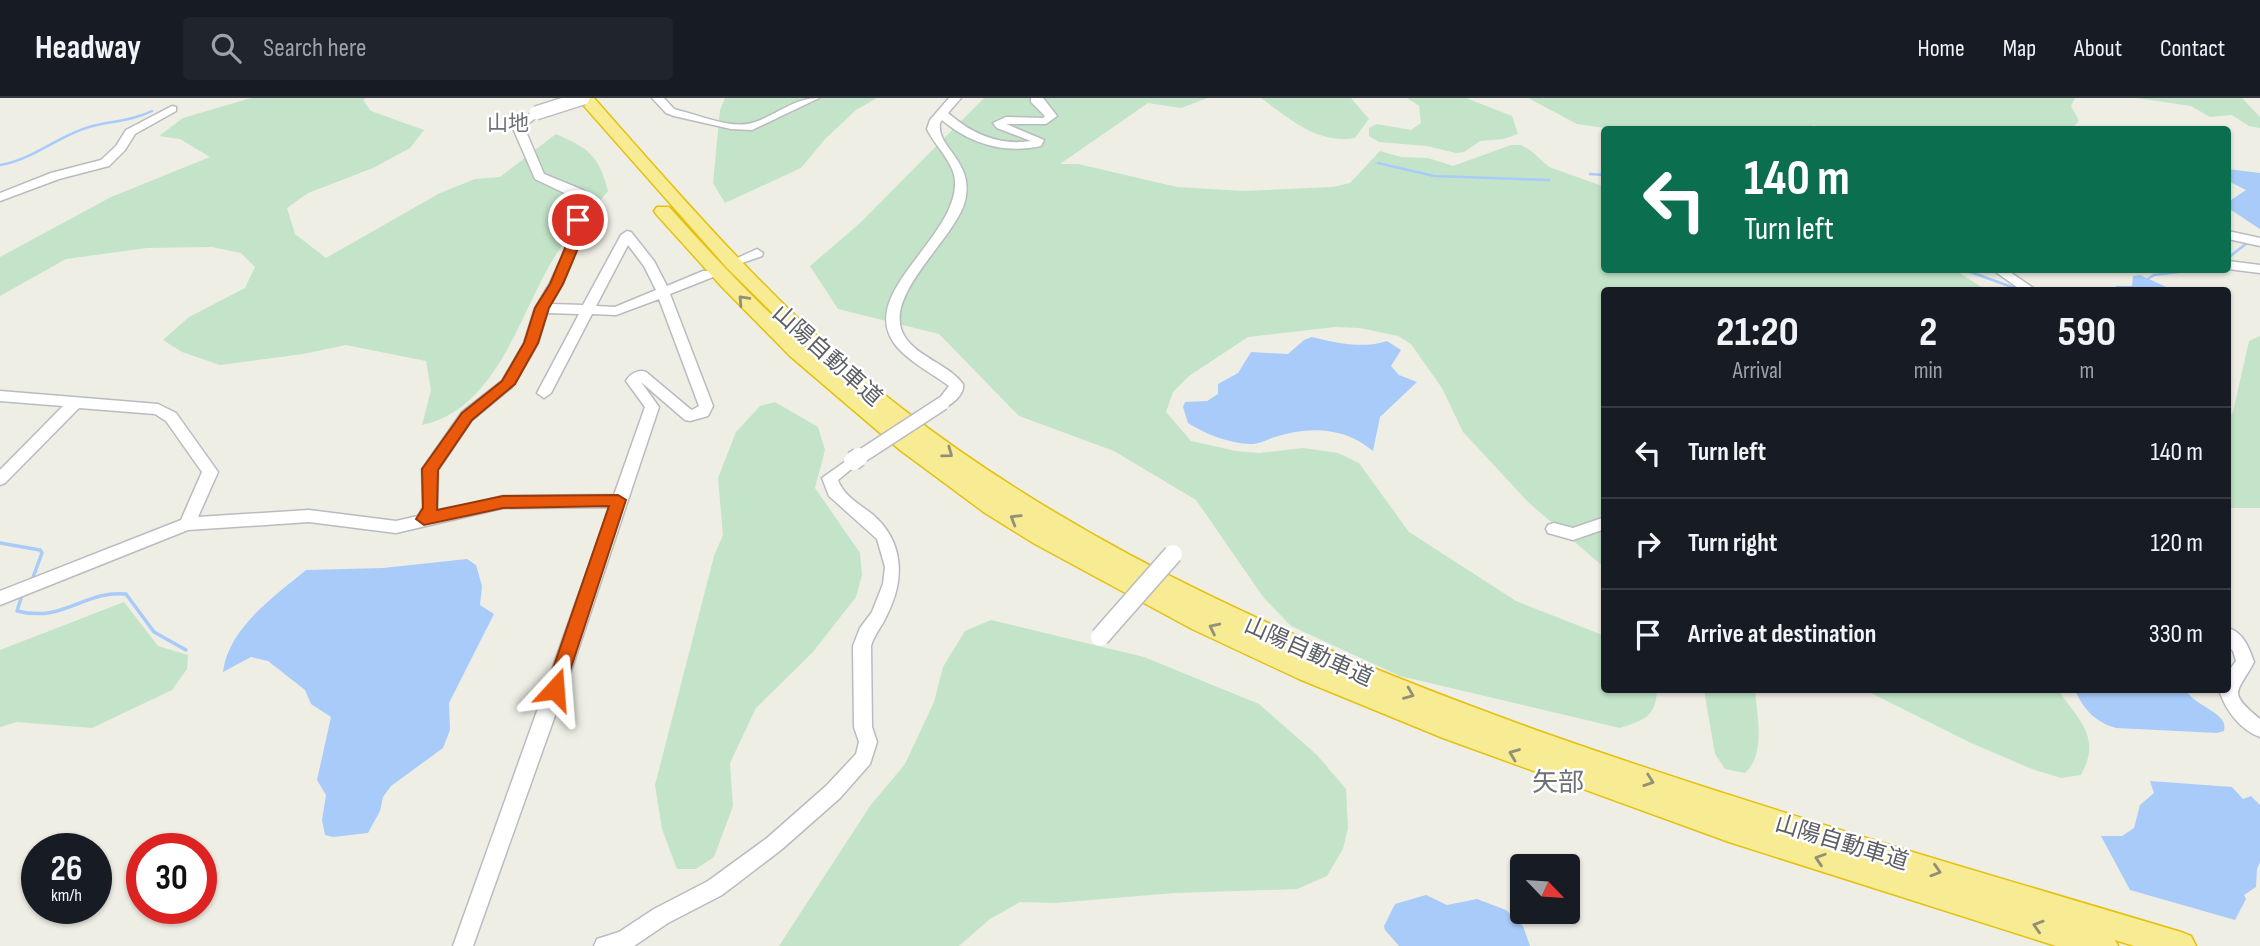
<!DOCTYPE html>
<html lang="en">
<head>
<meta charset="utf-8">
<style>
	body { margin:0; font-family:"Sofia Sans Condensed","Noto Sans JP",sans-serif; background:#20242c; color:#f1f3f6; height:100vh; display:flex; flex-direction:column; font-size:26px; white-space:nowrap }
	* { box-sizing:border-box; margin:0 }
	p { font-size:23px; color:#9ea1a6 }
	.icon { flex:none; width:38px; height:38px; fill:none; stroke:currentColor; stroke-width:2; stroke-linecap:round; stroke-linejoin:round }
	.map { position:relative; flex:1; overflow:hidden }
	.drawer { position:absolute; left:1601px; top:189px; width:630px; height:406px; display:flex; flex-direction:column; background:#171b24; border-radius:7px; box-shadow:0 2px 5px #0004 }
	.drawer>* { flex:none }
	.hud { position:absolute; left:1601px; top:28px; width:630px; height:147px; border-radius:7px; box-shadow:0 2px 5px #0004; background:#0b6e4f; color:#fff; overflow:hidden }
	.needle { width:46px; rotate:115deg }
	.controls { position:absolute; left:1510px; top:756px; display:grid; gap:14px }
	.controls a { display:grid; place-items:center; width:70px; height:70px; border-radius:7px; background:#171b24; box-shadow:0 2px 5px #0004; font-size:35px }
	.speed { position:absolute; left:21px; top:735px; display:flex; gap:14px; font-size:35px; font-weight:700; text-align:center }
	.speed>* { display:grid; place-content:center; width:91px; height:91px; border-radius:50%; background:#171b24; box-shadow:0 2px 5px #0004; line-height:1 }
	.speed small { font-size:18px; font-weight:400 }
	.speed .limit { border:10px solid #d22; background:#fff; color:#111 }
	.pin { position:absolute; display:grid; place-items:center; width:60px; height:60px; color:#fff; margin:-30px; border:4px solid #fff; border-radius:50%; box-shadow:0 2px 7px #0007 }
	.me { position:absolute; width:77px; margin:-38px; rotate:19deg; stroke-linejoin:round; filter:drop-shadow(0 0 5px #0008) }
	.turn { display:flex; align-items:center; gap:24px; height:147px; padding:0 28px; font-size:32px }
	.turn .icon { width:91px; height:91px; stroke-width:2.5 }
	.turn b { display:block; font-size:49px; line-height:60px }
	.eta { display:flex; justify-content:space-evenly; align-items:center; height:119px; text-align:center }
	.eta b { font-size:42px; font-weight:700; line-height:49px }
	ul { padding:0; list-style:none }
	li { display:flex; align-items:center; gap:21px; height:91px; padding:0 28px; border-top:2px solid #363941 }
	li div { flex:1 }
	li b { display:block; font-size:26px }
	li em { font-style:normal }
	header { display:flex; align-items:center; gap:42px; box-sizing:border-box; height:98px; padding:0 35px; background:#171b24; border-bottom:2px solid #363941 }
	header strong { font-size:33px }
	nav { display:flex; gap:38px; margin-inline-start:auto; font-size:24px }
	.search { width:490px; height:63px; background:#20242c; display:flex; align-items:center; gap:18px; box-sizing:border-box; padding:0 24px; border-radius:7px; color:#9ea1a6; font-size:26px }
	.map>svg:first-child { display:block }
	.green { fill:#c3e4c8 }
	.water { fill:#a9cbfa }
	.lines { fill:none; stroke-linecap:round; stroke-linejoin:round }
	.stream-far1 { stroke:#a9cbfa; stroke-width:2.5 }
	.stream { stroke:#a9cbfa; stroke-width:3.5 }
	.minor-casing { stroke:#babbc0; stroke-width:3 }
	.highway-casing { stroke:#e5c10e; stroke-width:3 }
	.minor { fill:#fff; fill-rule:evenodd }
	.highway { fill:#f7ec94; fill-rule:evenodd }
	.minor-bridge-far1-casing { stroke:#babbc0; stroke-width:16; stroke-linecap:butt }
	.minor-bridge-casing { stroke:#babbc0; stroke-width:21; stroke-linecap:butt }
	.minor-bridge-far1 { stroke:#fff; stroke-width:13 }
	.minor-bridge { stroke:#fff; stroke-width:18 }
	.oneway { stroke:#939075 }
	.route { fill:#ea580c; stroke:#983908; stroke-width:2 }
	.labels { text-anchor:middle; stroke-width:5; stroke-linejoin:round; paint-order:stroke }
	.far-quarter-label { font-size:21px; fill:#6e7176; stroke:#fff }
	.street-label { font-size:23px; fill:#5d5f64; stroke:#fff }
	.quarter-label { font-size:26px; fill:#6e7176; stroke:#fff }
</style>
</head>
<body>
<header>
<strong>Headway</strong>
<div class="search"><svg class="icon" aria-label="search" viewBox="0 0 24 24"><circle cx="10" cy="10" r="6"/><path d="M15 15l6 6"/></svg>Search here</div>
<nav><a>Home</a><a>Map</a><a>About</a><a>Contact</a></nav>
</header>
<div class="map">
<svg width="2260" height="848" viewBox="0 0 2260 848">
	<rect width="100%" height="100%" fill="#eeeee5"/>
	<!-- green -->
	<g class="green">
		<path d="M251,0H366L363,2L371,13L424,32L410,50L373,70L308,95L287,110L295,136L326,160L440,95L475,81L500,79L556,36C588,50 599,57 608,93C592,113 571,133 557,155C519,214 499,310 422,327L431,292L426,263L346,247L303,256L220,267L182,254L163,242L189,219L245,190L255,169L241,155L212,149L147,150L66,161L0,198V159L111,99L210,59L180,41L159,38L183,20Z"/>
		<path d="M725,0H877L856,12L825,41L801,70L725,105L713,85L720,12Z"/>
		<path d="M984,0H1208L1181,10L1148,5L1060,66H1078L1177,89L1243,93L1333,89L1350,85L1380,53L1401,59L1428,60L1453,68L1511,47H1521L1530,52L1549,69L1605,89V172H1955L1986,192H1605V470L1529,405L1463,334L1442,290L1411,246L1398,238L1360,230L1335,229L1248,239L1189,278L1173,294L1166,314L1191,343L1236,353L1259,355L1303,350L1338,355L1359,365L1409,434L1516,503L1605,538V592H1657C1656,619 1644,622 1620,630L1400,578L1291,528L1264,500L1196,402L1114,353L1019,318L939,236L838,211L810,168L859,126Z"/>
		<path d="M1261,0H1351L1369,21L1355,40C1317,46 1290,21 1261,0Z"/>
		<path d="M1407,0H1466L1512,18L1518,36L1503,41L1480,43L1464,54L1456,55L1427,48L1379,44L1369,38V30L1377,26L1411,32L1421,25L1419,8Z"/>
		<path d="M1528,0H2075L2071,8L2079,23L2070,32H1820L1814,27L1806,32L1612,31L1577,26Z"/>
		<path d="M2136,0H2242L2260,19V30L2249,28L2232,17L2210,19L2191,8Z"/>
		<path d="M2260,238V410H2228V322L2233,314L2249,243Z"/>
		<path d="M775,304L818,329L825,352L815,390L860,455L862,477L856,499L813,554L756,610L730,665L733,708L714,759L696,771H677L662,731L655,687L714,458L723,437L718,380L736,334L760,308Z"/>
		<path d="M124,504L158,548L188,557L187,571L172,592L92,630L17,624L0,629V552Z"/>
		<path d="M991,522L1144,559L1259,606L1317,657L1346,691L1348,730L1343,751L1327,778L1297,791L1174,795L1055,805L1020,804L990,821L959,848H779L870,708L905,666L934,604L943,569L965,533Z"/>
		<path d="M1704,592H1755C1757,618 1766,656 1745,675L1725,671L1715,656Z"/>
		<path d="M1865,592H2058C2079,623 2102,639 2081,677L2061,680L2032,671L1969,644Z"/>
	</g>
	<!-- water -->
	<g class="water">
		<path d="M2228,71L2260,75V131L2228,110V104L2246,92L2228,83Z"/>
		<path d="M2140,177L2173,192H2114L2116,188H2132L2133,178Z"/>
		<path d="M1312,239C1337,245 1363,251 1387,243L1401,252L1391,268L1399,277L1417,284L1380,319L1373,353C1345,329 1309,328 1275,339C1267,341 1258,347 1249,346C1228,345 1205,336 1188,325L1183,309L1185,304L1207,303L1218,296V286L1238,275L1251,254L1288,256L1304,242Z"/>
		<path d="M467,461L476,467L482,488L480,507L494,516L449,605L450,632L443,650L391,688L383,699L380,713L368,735L333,739L325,737L322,722L326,697L317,682L331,619L311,606L305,592L268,563L251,559L223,574C228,530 275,498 306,472L383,470Z"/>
		<path d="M2075,592H2186C2196,610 2229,614 2224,633L2217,635L2116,630C2095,624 2084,612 2075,592Z"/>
		<path d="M2150,683L2232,689L2243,701L2251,698L2260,707V764L2257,771L2256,789L2244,797L2246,801L2235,822L2130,792L2101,738H2122L2134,730L2140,707L2154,695Z"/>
		<path d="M1426,797L1447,807L1477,801L1506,812L1523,828L1530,848H1399L1385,832L1384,828L1395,806Z"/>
	</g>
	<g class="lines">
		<!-- stream-far1 -->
		<g class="stream-far1">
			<path d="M1378,65L1434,78L1549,82"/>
			<path d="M0,67C32,62 58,38 89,29C111,23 132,23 152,13"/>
			<path d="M1590,76L1605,77"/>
			<path d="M2228,160L2247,145L2260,146"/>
			<path d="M1965,172L2020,192"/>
			<path d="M2146,182L2154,177L2194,172"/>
		</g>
		<!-- stream -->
		<g class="stream">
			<path d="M0,445L40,452L42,455L32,482"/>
			<path d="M23,494L17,513C64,525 84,492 126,496L154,534L186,552"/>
		</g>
		<!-- minor casing -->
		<g class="minor-casing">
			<g id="minor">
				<path d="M652,0H664L674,11L681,13C701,18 732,31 752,25C776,18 793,0 819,0L752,32L731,31L674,18L666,15Z"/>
				<path d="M949,0H961L948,15C972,36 999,48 1031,43L997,30L993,25L1006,19L1043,20L1045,18L1031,4V0H1043L1057,18L1046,26H1006L1044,42L1041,48C1005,56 970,46 942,22L940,25C936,50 975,63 965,103C955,142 879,199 905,239C919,260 948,266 963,286C965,296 952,307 943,310L936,305L949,288C932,275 907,263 894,245C858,194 958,139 955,83C954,64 935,48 927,31L930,22Z"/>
				<path d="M172,8L176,9V13L135,36L125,52L109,68L59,81L0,103V95L51,75L101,62L116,48L126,32Z"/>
				<path d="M536,12L542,15L524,29L544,76L583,92L591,101C582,139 571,173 551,206L583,207L621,137L627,133L631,134L654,163L667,188L703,173H713V179L670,196L713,308L708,318L690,323L685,322L641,284L659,309L573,567L473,848H453L610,409L503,410L396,435L309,424L188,432L0,507V493L181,422L202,374L166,323L155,316L79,310L5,385L0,387V372L63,308L0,303V293L158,306L176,315L218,374L198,419L309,412L396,423L418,418L423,409L422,371L462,314L502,283L524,245L535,210L550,185L569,143L579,102L535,81L512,28ZM628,147L644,168L656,192L615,209L596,208ZM659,201L699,308L692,312L689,310L646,274C638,271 630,276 626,283L645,309L614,397L503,398L437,414L438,372L472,322L512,289L538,245L547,215L579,216L537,295L544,300L551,295L592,216L616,217Z"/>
				<path d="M2228,133L2260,140V148L2228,141Z"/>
				<path d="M757,151L763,155L762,158L739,166L733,162Z"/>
				<path d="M2228,163L2260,167V175L2228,171Z"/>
				<path d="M1993,172H2007L2036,192H2021Z"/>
				<path d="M853,358L861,363L838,382C843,397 859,406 872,416C905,444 905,483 886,519C881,530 874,537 871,548L872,629L877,644L870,666L840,700L781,752L722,797L668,825L634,848H594L597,841L619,834L654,811L708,783L767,740L826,688L856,656L859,644L854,629L853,548L860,530L872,514L883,486L885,469L877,441L829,398L822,380Z"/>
				<path d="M1605,419V431L1573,442L1548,435L1546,431L1548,427L1554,425L1573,430Z"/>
				<path d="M2228,530C2244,535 2249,550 2254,564C2238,595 2226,593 2260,621V639C2241,632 2227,614 2220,595V592H2228V574L2236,563L2233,553L2228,548Z"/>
			</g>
		</g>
		<!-- highway casing -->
		<g class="highway-casing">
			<path id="highway" d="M577,0H594C691,110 788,223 904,312C1096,460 1323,556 1550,637C1758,710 1970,771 2181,834L2191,838L2196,848H2134L2115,842L2118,848H2056L1729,744L1443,640L1299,581L1192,531L1035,446L985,415L900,352L790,258L722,189L657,117L654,113L657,109H669C719,165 770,218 825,267L727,170Z"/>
		</g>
		<!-- minor -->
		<use href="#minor" class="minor"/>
		<!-- highway -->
		<use href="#highway" class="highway"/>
		<!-- minor-bridge-far1 casing -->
		<g class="minor-bridge-far1-casing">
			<g id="minor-bridge-far1">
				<path d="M536,15L583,0"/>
				<path d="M857,361L943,305"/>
			</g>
		</g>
		<!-- minor-bridge casing -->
		<g class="minor-bridge-casing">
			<g id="minor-bridge">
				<path d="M853,363L859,359"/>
				<path d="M1100,539L1173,456"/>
			</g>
		</g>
		<!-- minor-bridge-far1 -->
		<use href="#minor-bridge-far1" class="minor-bridge-far1"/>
		<!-- minor-bridge -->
		<use href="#minor-bridge" class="minor-bridge"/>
	</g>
	<!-- one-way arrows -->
	<defs><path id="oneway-chevron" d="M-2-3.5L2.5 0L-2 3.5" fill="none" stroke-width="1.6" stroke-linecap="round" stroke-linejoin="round" transform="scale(1.75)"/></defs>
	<g class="oneway">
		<use href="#oneway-chevron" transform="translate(743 202) rotate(-133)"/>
		<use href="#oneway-chevron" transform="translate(948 355) rotate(36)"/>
		<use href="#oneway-chevron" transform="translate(1015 421) rotate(-149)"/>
		<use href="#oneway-chevron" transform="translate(1214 530) rotate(-154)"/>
		<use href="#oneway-chevron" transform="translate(1409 596) rotate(22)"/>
		<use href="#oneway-chevron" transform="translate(1514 656) rotate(-159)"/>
		<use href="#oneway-chevron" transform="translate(1649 683) rotate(19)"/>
		<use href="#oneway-chevron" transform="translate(1820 761) rotate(-162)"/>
		<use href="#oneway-chevron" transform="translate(1936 773) rotate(17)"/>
		<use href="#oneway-chevron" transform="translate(2038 828) rotate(-163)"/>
	</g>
	<!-- route -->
	<path class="route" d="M578,118L585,122L581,143L563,186L549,210L538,245L515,286L472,322L438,372L437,412L503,398L618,397L626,402L564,591L561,596L555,599L549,596L546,591L609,408L503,410L424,427L416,421L423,410L422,371L462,315L502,283L524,245L535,210L550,186L568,143L572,122Z"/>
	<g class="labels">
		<!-- far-quarter labels -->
		<g class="far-quarter-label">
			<text x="508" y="32">山地</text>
		</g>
		<!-- street labels -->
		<g class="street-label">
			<text transform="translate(828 257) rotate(42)" y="8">山陽自動車道</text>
			<text transform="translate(1309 553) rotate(24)" y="8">山陽自動車道</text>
			<text transform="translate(1842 744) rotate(17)" y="8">山陽自動車道</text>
		</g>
		<!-- quarter labels -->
		<g class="quarter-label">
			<text x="1558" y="693">矢部</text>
		</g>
	</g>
</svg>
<div class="controls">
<a><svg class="needle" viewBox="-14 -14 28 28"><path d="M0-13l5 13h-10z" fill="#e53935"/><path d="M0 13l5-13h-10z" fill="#9ea1a6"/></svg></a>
</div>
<div class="speed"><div>26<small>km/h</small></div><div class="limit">30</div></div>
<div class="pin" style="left:578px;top:122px;background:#d93025"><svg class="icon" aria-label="arrive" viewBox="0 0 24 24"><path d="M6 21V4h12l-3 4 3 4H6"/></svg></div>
<svg class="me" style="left:555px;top:591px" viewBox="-20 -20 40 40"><path d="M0-17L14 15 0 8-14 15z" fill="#ea580c" stroke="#fff" stroke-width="4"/></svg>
<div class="hud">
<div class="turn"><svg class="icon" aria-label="left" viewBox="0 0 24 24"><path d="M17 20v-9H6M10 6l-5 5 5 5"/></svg><div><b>140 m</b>Turn left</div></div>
</div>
<section class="drawer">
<div class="eta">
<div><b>21:20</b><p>Arrival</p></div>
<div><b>2</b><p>min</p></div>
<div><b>590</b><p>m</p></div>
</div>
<ul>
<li><svg class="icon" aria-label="left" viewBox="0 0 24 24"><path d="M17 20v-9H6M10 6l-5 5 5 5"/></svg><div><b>Turn left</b></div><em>140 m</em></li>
<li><svg class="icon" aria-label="right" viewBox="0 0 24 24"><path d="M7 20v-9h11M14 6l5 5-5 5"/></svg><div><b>Turn right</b></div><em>120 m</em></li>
<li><svg class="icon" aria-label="arrive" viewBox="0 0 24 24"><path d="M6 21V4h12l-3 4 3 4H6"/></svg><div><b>Arrive at destination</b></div><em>330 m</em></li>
</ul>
</section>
</div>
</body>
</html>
